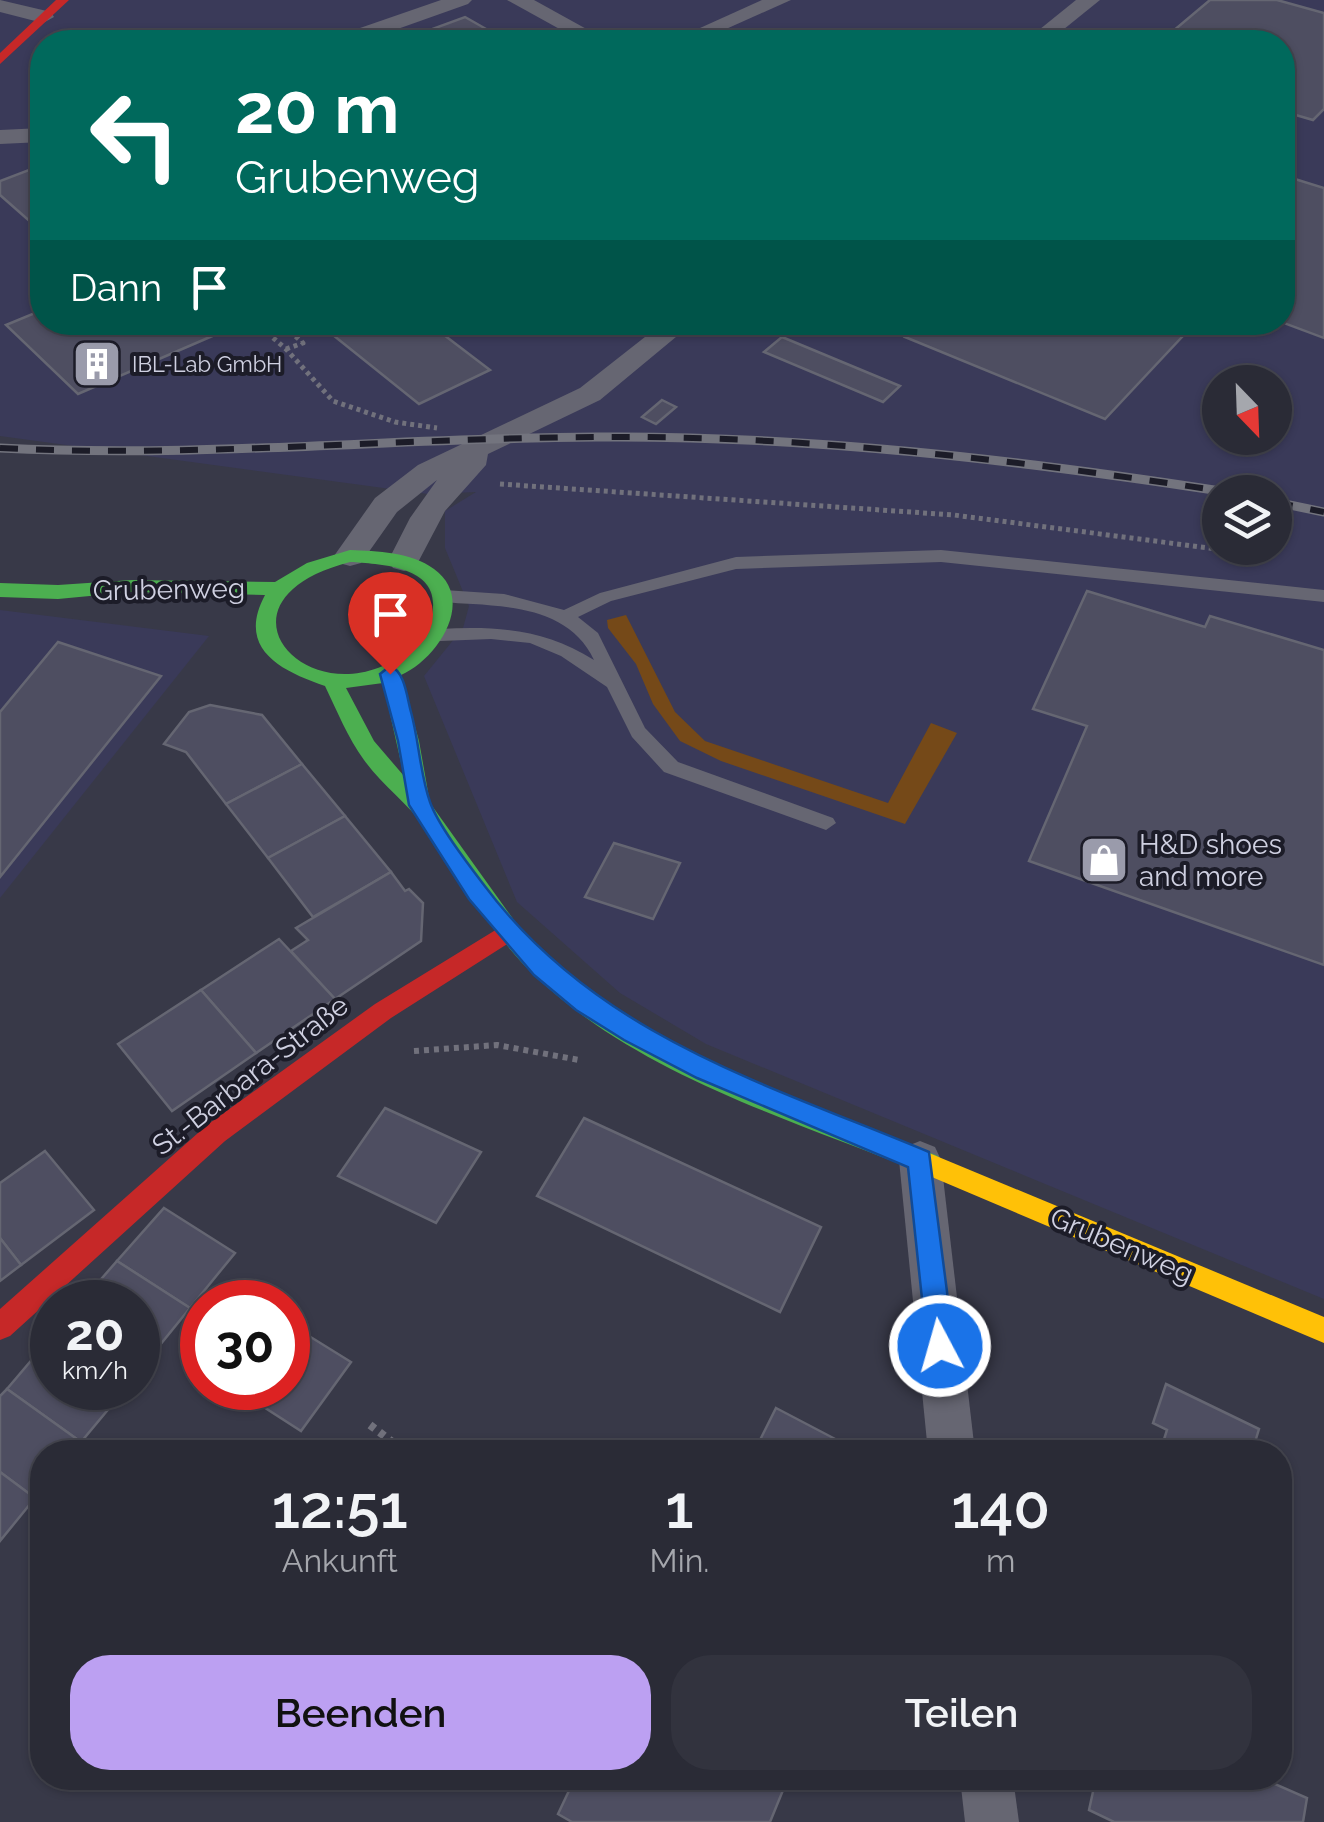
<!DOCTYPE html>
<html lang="de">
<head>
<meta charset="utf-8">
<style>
	body { margin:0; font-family:Raleway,sans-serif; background:#32333e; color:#f1f3f6; height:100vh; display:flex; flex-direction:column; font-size:38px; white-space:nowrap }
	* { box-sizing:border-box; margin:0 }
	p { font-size:32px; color:#a5a7ad }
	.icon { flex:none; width:55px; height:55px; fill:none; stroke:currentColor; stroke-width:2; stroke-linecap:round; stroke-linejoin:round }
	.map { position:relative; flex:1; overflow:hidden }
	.sheet { position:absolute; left:30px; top:1440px; width:1262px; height:350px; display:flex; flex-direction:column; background:#2a2b36; border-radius:40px; box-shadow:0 2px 8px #0004,0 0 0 2px #464751 }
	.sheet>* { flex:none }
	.banner { position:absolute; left:30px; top:30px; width:1265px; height:305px; border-radius:40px; box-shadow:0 2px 8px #0004,0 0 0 2px #464751; background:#00695c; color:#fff; overflow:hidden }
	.needle { width:65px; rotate:157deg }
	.controls { position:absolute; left:1202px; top:365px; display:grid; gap:20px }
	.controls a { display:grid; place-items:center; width:90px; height:90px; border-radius:50%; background:#2a2b36; box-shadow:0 2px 8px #0004,0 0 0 2px #464751; font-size:50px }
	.speed { position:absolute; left:30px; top:1280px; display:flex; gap:20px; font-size:50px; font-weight:700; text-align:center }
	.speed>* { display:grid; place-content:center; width:130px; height:130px; border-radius:50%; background:#2a2b36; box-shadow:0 2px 8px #0004,0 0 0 2px #464751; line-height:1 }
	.speed small { font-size:25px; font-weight:400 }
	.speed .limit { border:15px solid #d22; background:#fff; color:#111 }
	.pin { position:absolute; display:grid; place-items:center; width:85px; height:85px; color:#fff; margin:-102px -42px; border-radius:50% 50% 50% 0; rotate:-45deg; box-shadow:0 0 10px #0007 }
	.pin .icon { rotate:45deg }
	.me { position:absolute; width:110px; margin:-55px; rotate:354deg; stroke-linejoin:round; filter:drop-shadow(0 0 8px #0008) }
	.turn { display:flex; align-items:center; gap:35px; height:210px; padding:0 40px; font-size:45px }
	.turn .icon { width:130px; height:130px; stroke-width:2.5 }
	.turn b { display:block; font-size:70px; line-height:85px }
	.then { display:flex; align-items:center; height:95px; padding:0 40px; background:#0003; gap:20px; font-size:38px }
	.eta { display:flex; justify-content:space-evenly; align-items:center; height:170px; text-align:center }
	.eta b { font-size:60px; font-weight:600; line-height:70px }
	.action { display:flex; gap:20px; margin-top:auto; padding:20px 40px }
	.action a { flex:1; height:115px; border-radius:40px; background:#bca0f2; color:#111; font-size:40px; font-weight:600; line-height:115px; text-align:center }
	.action a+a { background:#32333e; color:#f1f3f6 }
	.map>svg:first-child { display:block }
	.built { fill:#3a3a59; fill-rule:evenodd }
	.green { fill:#754918 }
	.building { fill:#4e4e61; stroke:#656672; stroke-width:2.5 }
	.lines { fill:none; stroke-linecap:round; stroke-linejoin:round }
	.path-far2 { stroke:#71717c; stroke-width:5; stroke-dasharray:4 4; stroke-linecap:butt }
	.path-far1 { stroke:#71717c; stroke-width:6; stroke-dasharray:5 5; stroke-linecap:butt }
	.path { stroke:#71717c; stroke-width:8; stroke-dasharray:6 6; stroke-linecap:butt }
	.lane { fill:#666672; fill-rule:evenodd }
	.street { fill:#666672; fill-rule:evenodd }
	.fast { fill:#4caf50; fill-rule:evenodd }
	.slow { fill:#ffc107; fill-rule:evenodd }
	.jam { fill:#c62828; fill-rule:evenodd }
	.rail-casing { stroke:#73747e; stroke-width:9 }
	.rail { stroke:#1c1c28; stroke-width:6; stroke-dasharray:18; stroke-linecap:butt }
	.route { fill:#1a73e8; stroke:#114b97; stroke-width:2.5 }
	.labels { text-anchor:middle; stroke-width:8; stroke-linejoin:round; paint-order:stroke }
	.far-poi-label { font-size:22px; fill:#cfd0e1; stroke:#1c1c28; text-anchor:start }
	.street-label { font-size:28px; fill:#cfd0e1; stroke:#1c1c28 }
	.poi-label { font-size:28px; fill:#cfd0e1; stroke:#1c1c28; text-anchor:start }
</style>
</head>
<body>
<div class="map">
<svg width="1324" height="1822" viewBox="0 0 1324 1822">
	<rect width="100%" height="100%" fill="#383948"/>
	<!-- built -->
	<g class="built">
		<path d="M0,0H1324V1299L706,1044L620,993L517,902L424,676L463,628L469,606L445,548V511L476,492L428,494L0,436ZM42,42H1282V322H42ZM1220,382H1275V438H1220ZM1220,492H1275V548H1220Z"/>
		<path d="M0,610L209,636L0,898Z"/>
	</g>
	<!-- green -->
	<path class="green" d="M626,615L675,712L705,741L888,803L931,723L957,733L905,824L721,761L680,741L653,704L636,664L608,628L607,620Z"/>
	<!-- building -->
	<g class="building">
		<path d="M1210,0H1277L1324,13V109L1313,120L1282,111V42H1160Z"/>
		<path d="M465,17L509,42H397Z"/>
		<path d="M42,165V232L0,195V181Z"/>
		<path d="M1282,175L1324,188V338L1281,322Z"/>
		<path d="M42,310V322H204L217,334L78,394L6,325Z"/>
		<path d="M347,322H472L444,335L490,370L419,404L328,331Z"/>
		<path d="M921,322H1196L1105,419L905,337Z"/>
		<path d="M782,337L900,386L883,402L764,352Z"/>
		<path d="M662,400L676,407L656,424L642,417Z"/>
		<path d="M1087,591L1205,627L1210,616L1324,650V965L1029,861L1087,726L1033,709Z"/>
		<path d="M58,642L161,676L0,877V712Z"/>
		<path d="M210,705L262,715L302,764L226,804L186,752L164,744L189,712Z"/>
		<path d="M302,764L345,816L268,858L226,804Z"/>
		<path d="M345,816L391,872L313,917L268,858Z"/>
		<path d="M614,843L680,863L653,919L585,897Z"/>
		<path d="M391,872L405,891L409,889L423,903L421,941L335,999L291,951L308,940L296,928Z"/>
		<path d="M279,939L335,999L256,1053L201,990Z"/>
		<path d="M201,990L256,1053L172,1111L118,1044Z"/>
		<path d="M385,1108L481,1152L436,1223L338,1176Z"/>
		<path d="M584,1118L821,1227L780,1312L537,1196Z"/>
		<path d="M45,1151L94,1210L21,1265L0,1238V1183Z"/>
		<path d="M164,1208L235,1253L190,1308L117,1261Z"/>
		<path d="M0,1238L21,1265L0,1281Z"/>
		<path d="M117,1261L190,1308L142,1367L138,1364V1302H81Z"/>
		<path d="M288,1323L351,1362L301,1431L234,1388H288Z"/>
		<path d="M52,1336V1388H126L81,1442L7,1389Z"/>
		<path d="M1166,1384L1259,1429L1252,1452H1160L1167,1430L1153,1423Z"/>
		<path d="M7,1389L81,1442L73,1452H42V1489L35,1498L0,1472V1396Z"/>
		<path d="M776,1408L860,1452H754Z"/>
		<path d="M0,1472L35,1498L0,1541Z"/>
		<path d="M575,1778H788L770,1822H572L558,1814Z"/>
		<path d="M1096,1778H1261L1307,1798L1303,1822H1114L1089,1810Z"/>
	</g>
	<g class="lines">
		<!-- path-far2 -->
		<g class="path-far2">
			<path d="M255,322L286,349L333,401L395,422L437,428"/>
			<path d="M286,349L303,343L283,325L289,322"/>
			<path d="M500,484L954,515L1224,550"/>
		</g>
		<!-- path-far1 -->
		<path class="path-far1" d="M414,1051L497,1045L579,1060"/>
		<!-- path -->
		<g class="path">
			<path d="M370,1425L391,1441L398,1452"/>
			<path d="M901,1778L940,1783"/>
		</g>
		<!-- lane -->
		<path class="lane" d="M941,550L1324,590V602L941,562L736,569L611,601L578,617L598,633L645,728L678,762L833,818L836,823L826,830L664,772L632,737L607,687L561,656L530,643L491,639L440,641L431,635L440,629C498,626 545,629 594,660C572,613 521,607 473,604C460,603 445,604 436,596L444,590L504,594L564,610L600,593L736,557Z"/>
		<!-- street -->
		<g class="street">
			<path d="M0,0L51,12L54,17L43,23L0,12Z"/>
			<path d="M441,0H472L468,4L361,42H331L334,37Z"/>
			<path d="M507,0H534L610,42H583Z"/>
			<path d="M762,0H791L697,42H669Z"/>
			<path d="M1076,0H1100L1048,42H1024Z"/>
			<path d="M42,128V142L0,144V130Z"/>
			<path d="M664,322H694L600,400L488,454L486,465L445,511L415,568L404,571L393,568L388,561L410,518L437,480L397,512L361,563L350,566L339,563L334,556L375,498L418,465L580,388Z"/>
			<path d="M920,1141L935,1147L941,1160L975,1452H928L899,1160L905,1147Z"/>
			<path d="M960,1778H1013L1019,1822H965Z"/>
		</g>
		<!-- fast -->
		<path class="fast" d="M350,550C377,551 411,552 434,569C477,600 437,660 401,675L419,741L430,803L516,923L551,962L590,995L683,1050L787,1096L938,1156L942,1164L938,1172L929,1175L920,1172C789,1119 639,1075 534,975C490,933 462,877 426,828C407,803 382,785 364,760C348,738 337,711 325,686C281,671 236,649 265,595L132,592L58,599L0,597V583L58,585L132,580L275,582L307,563ZM350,562C380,564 436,566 433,607C432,623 426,636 413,647C317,729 195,602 350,562ZM383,683L404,776L374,741L346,688Z"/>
		<!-- slow -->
		<path class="slow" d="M929,1153L1324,1317V1343L920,1172L916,1164L920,1156Z"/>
		<!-- jam -->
		<g class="jam">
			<path d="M56,0H69L0,64V53Z"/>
			<path d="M507,923L515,925L518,932L515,939L391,1018L225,1141L10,1336L0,1340V1309L207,1125L375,1004Z"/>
		</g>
		<!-- rail casing -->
		<g class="rail-casing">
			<g id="rail">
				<path d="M0,448C199,458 397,438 596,437C806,435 1020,460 1227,492"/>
				<path d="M1275,502L1324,512"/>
			</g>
		</g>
		<!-- rail -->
		<use href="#rail" class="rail"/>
	</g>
	<!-- route -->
	<path class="route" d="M390,666C405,671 407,698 411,712C419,741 420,774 430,802C438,825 468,864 484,885C596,1035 764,1083 929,1152L954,1346L950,1356L940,1360L931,1356L927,1346L908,1167L697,1078L624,1040L576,1010L534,975L469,899L409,805L398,741L380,674Z"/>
	<!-- icons -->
	<defs>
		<g id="building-square" transform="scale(2.5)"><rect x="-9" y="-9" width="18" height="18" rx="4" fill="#9a9bab" stroke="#1c1c28"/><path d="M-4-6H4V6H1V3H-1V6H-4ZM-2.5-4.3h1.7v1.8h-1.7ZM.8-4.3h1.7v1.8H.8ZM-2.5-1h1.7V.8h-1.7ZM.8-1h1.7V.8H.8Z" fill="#fff"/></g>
		<g id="shop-square" transform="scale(2.5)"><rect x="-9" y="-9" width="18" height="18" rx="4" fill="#9a9bab" stroke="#1c1c28"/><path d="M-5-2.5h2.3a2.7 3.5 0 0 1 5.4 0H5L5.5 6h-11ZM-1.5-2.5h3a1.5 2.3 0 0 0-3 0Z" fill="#fff"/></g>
	</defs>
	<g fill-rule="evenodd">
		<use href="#building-square" x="97" y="364"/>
		<use href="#shop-square" x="1104" y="860"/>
	</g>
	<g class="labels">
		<!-- far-poi labels -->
		<g class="far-poi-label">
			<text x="132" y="372">IBL-Lab GmbH</text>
		</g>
		<!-- street labels -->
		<g class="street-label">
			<text transform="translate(169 589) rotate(-1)" y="10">Grubenweg</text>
			<text transform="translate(250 1075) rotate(-38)" y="10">St.-Barbara-Straße</text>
			<text transform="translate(1122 1245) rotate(23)" y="10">Grubenweg</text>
		</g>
		<!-- poi labels -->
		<g class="poi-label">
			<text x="1139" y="854">H&amp;D shoes<tspan x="1139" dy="32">and more</tspan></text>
		</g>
	</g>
</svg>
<div class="controls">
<a><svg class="needle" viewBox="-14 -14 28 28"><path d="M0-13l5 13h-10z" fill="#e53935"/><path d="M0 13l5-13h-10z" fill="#a5a7ad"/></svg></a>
<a><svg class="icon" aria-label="layers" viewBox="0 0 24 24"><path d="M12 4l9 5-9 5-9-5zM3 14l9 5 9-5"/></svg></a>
</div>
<div class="speed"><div>20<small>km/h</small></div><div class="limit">30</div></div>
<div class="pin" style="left:390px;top:674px;background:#d93025"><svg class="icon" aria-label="arrive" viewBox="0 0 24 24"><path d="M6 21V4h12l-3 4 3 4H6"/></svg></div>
<svg class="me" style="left:940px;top:1346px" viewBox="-20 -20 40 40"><circle r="17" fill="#1a73e8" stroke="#fff" stroke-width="3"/><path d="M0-11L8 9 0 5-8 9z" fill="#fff"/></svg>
<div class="banner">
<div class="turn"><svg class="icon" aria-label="left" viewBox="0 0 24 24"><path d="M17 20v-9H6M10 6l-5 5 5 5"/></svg><div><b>20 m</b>Grubenweg</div></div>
<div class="then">Dann<svg class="icon" aria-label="arrive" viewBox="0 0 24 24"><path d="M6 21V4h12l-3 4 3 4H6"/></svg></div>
</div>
<section class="sheet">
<div class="eta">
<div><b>12:51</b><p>Ankunft</p></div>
<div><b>1</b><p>Min.</p></div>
<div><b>140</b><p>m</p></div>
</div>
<div class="action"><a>Beenden</a><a>Teilen</a></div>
</section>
</div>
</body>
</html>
